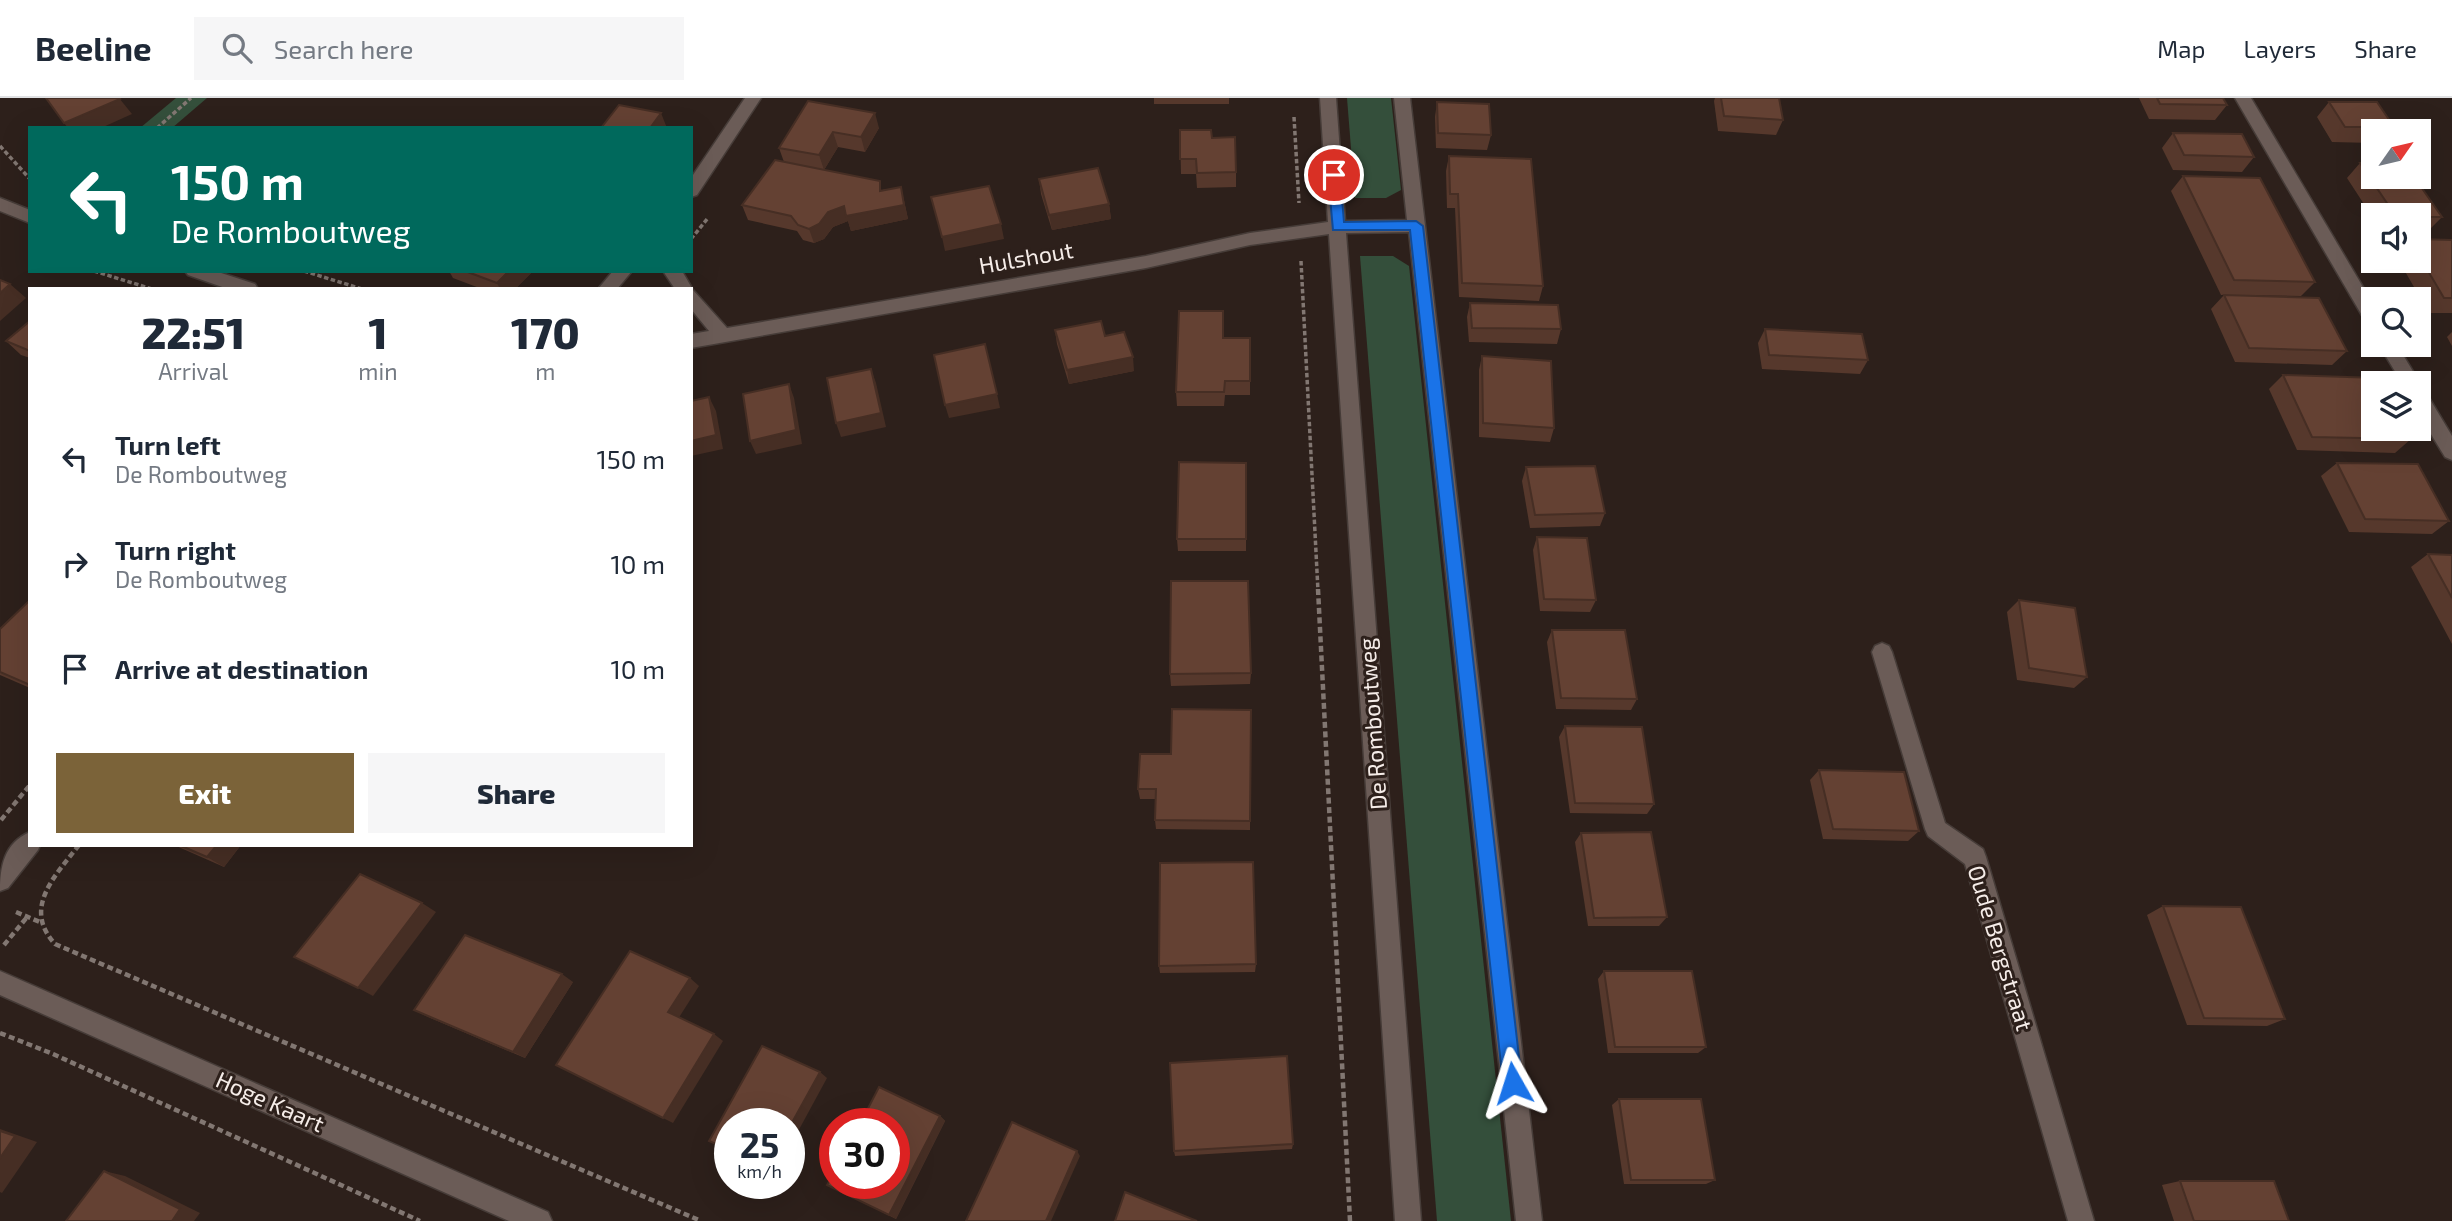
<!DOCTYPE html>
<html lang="en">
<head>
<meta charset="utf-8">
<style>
	body { margin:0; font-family:"Exo 2",sans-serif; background:#f6f6f7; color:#1f2937; height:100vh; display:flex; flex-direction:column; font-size:26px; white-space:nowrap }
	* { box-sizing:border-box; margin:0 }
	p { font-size:23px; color:#747a83 }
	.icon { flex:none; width:38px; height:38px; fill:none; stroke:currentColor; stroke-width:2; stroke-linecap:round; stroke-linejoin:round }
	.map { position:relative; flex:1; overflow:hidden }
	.side { position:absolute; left:28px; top:189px; width:665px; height:560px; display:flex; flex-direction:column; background:#fff; border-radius:0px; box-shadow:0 7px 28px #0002 }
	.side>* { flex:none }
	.guide { position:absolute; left:28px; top:28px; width:665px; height:147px; border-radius:0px; box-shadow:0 7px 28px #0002; background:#00695c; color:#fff; overflow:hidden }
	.needle { width:46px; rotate:56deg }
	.buttons { position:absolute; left:2361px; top:21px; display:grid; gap:14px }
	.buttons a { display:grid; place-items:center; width:70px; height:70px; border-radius:0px; background:#fff; box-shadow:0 7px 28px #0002; font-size:35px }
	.speed { position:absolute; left:714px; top:1010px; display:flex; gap:14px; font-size:35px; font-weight:700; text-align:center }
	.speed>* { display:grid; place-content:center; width:91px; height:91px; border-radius:50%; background:#fff; box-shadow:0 7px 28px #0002; line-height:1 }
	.speed small { font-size:18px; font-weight:400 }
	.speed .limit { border:10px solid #d22; background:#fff; color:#111 }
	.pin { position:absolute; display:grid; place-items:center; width:60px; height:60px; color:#fff; margin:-30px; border:4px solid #fff; border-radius:50%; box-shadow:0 2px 7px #0007 }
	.me { position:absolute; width:77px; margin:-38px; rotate:354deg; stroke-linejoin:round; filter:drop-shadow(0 0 5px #0008) }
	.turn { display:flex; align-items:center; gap:24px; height:147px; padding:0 28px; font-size:32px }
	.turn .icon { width:91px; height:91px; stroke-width:2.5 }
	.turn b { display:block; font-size:49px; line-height:60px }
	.eta { display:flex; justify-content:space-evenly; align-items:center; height:119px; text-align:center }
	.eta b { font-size:42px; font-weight:800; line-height:49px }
	.action { display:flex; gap:14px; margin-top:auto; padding:14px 28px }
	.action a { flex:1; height:80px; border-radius:0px; background:#7b6339; color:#fff; font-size:28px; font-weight:800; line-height:80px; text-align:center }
	.action a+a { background:#f6f6f7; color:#1f2937 }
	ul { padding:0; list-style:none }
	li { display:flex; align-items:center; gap:21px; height:105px; padding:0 28px }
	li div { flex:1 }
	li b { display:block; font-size:26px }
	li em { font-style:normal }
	header { display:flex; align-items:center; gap:42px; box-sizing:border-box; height:98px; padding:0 35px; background:#fff; border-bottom:2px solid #e0e1e3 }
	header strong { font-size:33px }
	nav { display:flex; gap:38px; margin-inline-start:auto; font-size:24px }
	.search { width:490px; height:63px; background:#f6f6f7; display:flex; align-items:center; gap:18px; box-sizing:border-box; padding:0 24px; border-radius:0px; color:#747a83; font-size:26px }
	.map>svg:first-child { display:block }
	.green { fill:#344f3b }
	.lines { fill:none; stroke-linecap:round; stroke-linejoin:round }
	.minor-casing { stroke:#463c38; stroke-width:3 }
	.path-far1 { stroke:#827772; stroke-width:3.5; stroke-dasharray:4.5 2.5; stroke-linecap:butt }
	.path { stroke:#827772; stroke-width:4.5; stroke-dasharray:6 3.5; stroke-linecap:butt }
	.minor { fill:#6b5c57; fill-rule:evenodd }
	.wall { fill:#56382c }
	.shaded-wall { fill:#462e24 }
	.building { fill:#644133; stroke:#462e24; stroke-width:2 }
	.route { fill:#1a73e8; stroke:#114b97; stroke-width:2 }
	.labels { text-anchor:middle; stroke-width:6; stroke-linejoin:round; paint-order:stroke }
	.street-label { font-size:23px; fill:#f5ece8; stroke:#2d201b }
</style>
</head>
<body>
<header>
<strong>Beeline</strong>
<div class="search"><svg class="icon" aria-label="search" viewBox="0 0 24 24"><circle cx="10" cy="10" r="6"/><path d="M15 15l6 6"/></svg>Search here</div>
<nav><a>Map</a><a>Layers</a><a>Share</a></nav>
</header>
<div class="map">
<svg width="2452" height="1123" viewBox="0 0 2452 1123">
	<rect width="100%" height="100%" fill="#2d201b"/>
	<!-- green -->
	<g class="green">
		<path d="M176,0H207L172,30H140Z"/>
		<path d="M1347,0H1391L1401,92L1386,100H1355Z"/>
		<path d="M1360,158H1393L1409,168L1511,1123H1437Z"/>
	</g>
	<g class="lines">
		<!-- minor casing -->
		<g class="minor-casing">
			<g id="minor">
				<path d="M745,0H761L697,97L691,99V80Z"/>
				<path d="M1320,0H1336L1345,123L1407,122L1394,0H1410L1542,1123H1516L1409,134L1346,135L1421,1123H1395L1329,136L1250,147L1146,170L691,250V236L709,233L691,211V191H675L663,173H682L693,192L727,230L1146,158L1250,135L1328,124Z"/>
				<path d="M2235,0H2251L2373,206V228L2367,226Z"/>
				<path d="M0,100L30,112V125L0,113Z"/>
				<path d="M185,173H215L255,186L258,191H228L188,177Z"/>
				<path d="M613,173H632L617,191H598Z"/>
				<path d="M2379,247H2397L2420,285L2418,288V285H2402Z"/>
				<path d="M2418,291L2425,293L2452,338V362L2445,359L2418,315Z"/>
				<path d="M1882,545L1889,548L1892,554L1945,725L1983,751L1986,759L2094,1123H2068L1965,766L1928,738L1925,731L1872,554L1875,548Z"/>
				<path d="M30,734V747H40L38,752L8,790L0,793C0,769 4,745 30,734Z"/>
				<path d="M0,873L548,1114L552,1123H509L0,897Z"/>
			</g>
		</g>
		<!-- path-far1 -->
		<g class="path-far1">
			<path d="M1294,19L1299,105"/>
			<path d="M157,30L191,0"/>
			<path d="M0,48L30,81"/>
			<path d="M691,141L708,120"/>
			<path d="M1301,163L1318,493"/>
			<path d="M94,173L152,191"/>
			<path d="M304,173L362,191"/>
		</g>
		<!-- path -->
		<g class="path">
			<path d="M1318,491L1350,1123"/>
			<path d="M1,722L30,687"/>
			<path d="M79,747C55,778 22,810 55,846L701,1123"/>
			<path d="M16,814L40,824"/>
			<path d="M4,847L28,818"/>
			<path d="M0,935L53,956L420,1123"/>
		</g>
		<!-- minor -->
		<use href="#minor" class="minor"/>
	</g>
	<!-- wall -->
	<g class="wall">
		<rect x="1154" y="0" width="75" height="6"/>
		<path d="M1715,0H1779L1783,22L1776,37L1718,33L1714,3Z"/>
		<path d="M2139,0H2223L2227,7L2215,22L2149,21Z"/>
		<path d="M808,3L879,30L865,54L838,49L824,72L882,92L901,89L908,121L851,133L848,123L833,129L824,141L814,145L803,142L797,133L748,122L742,107L784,64L779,50Z"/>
		<path d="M1437,4L1491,37L1487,52L1436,50L1435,19Z"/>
		<path d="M2329,4L2394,29L2390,33H2373V45L2332,44L2317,19Z"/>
		<path d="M1180,32L1212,40L1236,74V89L1197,90L1196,76H1181Z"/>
		<path d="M2173,35L2254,59L2242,74L2173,72L2162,50Z"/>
		<path d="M1449,58L1543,188L1539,203L1459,199L1455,110H1447L1446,73Z"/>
		<path d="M2360,65L2442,119L2427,134H2418V117H2373V120L2347,80Z"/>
		<path d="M2183,78L2315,184L2301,198L2226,197L2347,253L2332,267L2235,264L2211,211L2224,197H2221L2171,93Z"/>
		<path d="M1039,81L1109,106L1111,121L1052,132L1041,96Z"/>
		<path d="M2418,141L2452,142V215H2429L2399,163H2418Z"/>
		<path d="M449,173H533L515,191H482L453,180Z"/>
		<path d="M1470,205L1561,231L1557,246L1469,244L1467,219Z"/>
		<path d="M30,223V260L21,257L6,243Z"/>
		<path d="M1765,231L1868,262L1860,276L1762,271L1758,245Z"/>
		<path d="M1055,232L1134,273L1069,286L1057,246Z"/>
		<path d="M2452,234V248L2447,239Z"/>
		<path d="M1223,240L1250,283V297H1225L1224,308H1177L1176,294Z"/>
		<path d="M1482,258L1554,330L1550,344L1479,339V272Z"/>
		<path d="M2283,277L2411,341L2395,355L2297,352L2269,291Z"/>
		<path d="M1246,365V453H1178L1177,441Z"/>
		<path d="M2337,365L2449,423L2432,436L2349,434L2321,378Z"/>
		<path d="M1526,369L1605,415L1600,428L1530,430L1522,383Z"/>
		<path d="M1537,439L1596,502L1590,514L1540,513L1533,452Z"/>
		<path d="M2428,456L2452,457V546L2411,469Z"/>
		<path d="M30,502V590L0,577V531Z"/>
		<path d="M2019,502L2087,579L2074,590L2017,582L2007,514Z"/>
		<path d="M1552,532L1637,601L1631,612L1556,611L1547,544Z"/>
		<path d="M1251,575L1250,586L1171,588L1170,576Z"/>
		<path d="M1251,612L1250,732L1156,731L1155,722L1156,701H1140L1138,691L1171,656Z"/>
		<path d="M1565,628L1654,706L1647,716L1570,715L1559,639Z"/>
		<path d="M1819,672L1919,733L1908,743L1823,741L1810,682Z"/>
		<path d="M1581,735L1667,819L1659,828H1588L1575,744Z"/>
		<path d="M174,747H241L224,769Z"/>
		<path d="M2163,808L2285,921L2267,928L2187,927L2147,817Z"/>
		<path d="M1256,866L1255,874L1160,875L1159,868Z"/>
		<path d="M1604,873L1706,949L1698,955H1608L1598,881Z"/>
		<path d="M573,884L525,960L428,919L414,912Z"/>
		<path d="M1619,1001L1715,1082L1706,1086H1624L1612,1007Z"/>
		<path d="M940,1018L945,1023L896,1121L827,1087Z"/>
		<path d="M1293,1046L1292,1051L1175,1058L1174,1053Z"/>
		<path d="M2180,1083L2289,1123H2174L2162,1087Z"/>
	</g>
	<!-- shaded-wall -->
	<g class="shaded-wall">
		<path d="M119,0L132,16L101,30H68L64,25Z"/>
		<path d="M661,15L667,30H650Z"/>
		<path d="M875,15L879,30L865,54L861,39Z"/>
		<path d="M833,34L838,49L824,72L819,57Z"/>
		<path d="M901,89L908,121L851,133L848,123L833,129L824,141L814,145L809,131L828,114L844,108Z"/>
		<path d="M1109,106L1111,121L1052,132L1049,117Z"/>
		<path d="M1001,126L1004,141L945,153L942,139Z"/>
		<path d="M509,173H533L515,191H500L497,185Z"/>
		<path d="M10,186L26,200L0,223V195Z"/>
		<path d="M1133,259L1134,273L1069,286L1067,272Z"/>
		<path d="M871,271L876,285L886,329L841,339L836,325Z"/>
		<path d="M789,286L794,300L802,346L756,356L750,343Z"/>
		<path d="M997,296L1000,310L949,320L945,307Z"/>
		<path d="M709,299L716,313L723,351L691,358V343Z"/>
		<path d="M217,747H241L224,769L207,759Z"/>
		<path d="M422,805L436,814L373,898L358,890Z"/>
		<path d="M562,876L573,884L525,960L513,954Z"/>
		<path d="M690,880L699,888L678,921L668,914Z"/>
		<path d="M714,936L723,943L673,1025L663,1020Z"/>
		<path d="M820,974L827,980L789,1050V1030Z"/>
		<path d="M940,1018L945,1023L896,1121L889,1117Z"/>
		<path d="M0,1031L37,1044L2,1095L0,1094Z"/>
		<path d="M1077,1053L1080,1058L1051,1123H1046Z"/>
		<path d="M104,1073L125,1078L200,1115L194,1123H172Z"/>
	</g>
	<!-- building -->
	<g class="building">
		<path d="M46,0H119L120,1L64,25Z"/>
		<path d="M1721,0H1779L1783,22L1724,18Z"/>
		<path d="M2157,0H2223L2227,7L2160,6Z"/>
		<path d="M808,3L875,15L861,39L833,34L819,57L779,50Z"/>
		<path d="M1437,4L1489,6L1491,37L1438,35Z"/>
		<path d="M2329,4H2377L2394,29H2345Z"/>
		<path d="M619,7L661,15L650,30H601Z"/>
		<path d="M1180,32H1211L1212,40L1235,39L1236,74L1197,75L1196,61H1180Z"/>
		<path d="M2173,35L2242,36L2254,59L2184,57Z"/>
		<path d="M1449,58L1531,61L1543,188L1462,185L1458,96H1450Z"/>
		<path d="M775,62L880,83V93L901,89L904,107L846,118L844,108L828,114L819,126L809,131L798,127L791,118L742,107Z"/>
		<path d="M2360,65H2373V79H2414L2442,119H2418V117H2395Z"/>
		<path d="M1098,70L1109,106L1049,117L1039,81Z"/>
		<path d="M2183,78L2260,80L2315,184L2234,182Z"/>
		<path d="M989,88L1001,126L942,139L931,99Z"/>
		<path d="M2418,141L2452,142V200H2444L2418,156Z"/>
		<path d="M465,173H509L497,185Z"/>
		<path d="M0,182L10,186L0,195Z"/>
		<path d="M2224,197L2319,200L2347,253L2249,250Z"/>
		<path d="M1470,205L1558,207L1561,231L1472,230Z"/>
		<path d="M1179,213H1223V240H1250V283H1225L1224,294H1176Z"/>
		<path d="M30,223V253L6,243Z"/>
		<path d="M1101,223L1105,238L1124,234L1133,259L1067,272L1055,232Z"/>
		<path d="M1765,231L1862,236L1868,262L1769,257Z"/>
		<path d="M985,246L997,296L945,307L934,257Z"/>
		<path d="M1482,258L1551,263L1554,330L1483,325Z"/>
		<path d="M871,271L881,315L836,325L827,280Z"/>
		<path d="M2283,277L2378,280L2381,285H2373V331H2405L2411,341L2312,339Z"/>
		<path d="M789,286L796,332L750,343L743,296Z"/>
		<path d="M709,299L716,337L691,343V303Z"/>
		<path d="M1179,364L1246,365V441H1177Z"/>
		<path d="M2337,365L2418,366L2449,423L2365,421Z"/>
		<path d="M1595,368L1605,415L1535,417L1526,369Z"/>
		<path d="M1537,439L1587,440L1596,502L1544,501Z"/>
		<path d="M2428,456L2452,457V500Z"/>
		<path d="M1171,483H1248L1251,575L1170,576Z"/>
		<path d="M30,502V587L0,574V531Z"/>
		<path d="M2019,502L2075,510L2087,579L2029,570Z"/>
		<path d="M1552,532H1625L1637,601L1561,600Z"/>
		<path d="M1172,611L1251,612L1250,723L1155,722L1156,691H1138L1140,656H1171Z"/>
		<path d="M1565,628L1642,629L1654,706L1575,705Z"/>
		<path d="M1819,672L1904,674L1919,733L1833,731Z"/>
		<path d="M1651,734L1667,819L1594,820L1581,735Z"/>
		<path d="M179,747H217L207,759Z"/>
		<path d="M1253,764L1256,866L1159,868L1160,765Z"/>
		<path d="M360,776L422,805L358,890L294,859Z"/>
		<path d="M2163,808L2241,809L2285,921L2204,920Z"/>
		<path d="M465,837L562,876L513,954L414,912Z"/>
		<path d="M630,853L690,880L668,914L714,936L663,1020L556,967Z"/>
		<path d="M1604,873H1692L1706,949H1615Z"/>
		<path d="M762,948L820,974L789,1030V1026H730V1052L709,1043Z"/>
		<path d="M1287,958L1293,1046L1174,1053L1170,965Z"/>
		<path d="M879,989L940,1018L889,1117L827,1087L835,1073V1085H894V1026H860Z"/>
		<path d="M1619,1001H1701L1715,1082H1631Z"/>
		<path d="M1012,1024L1077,1053L1046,1123H966Z"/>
		<path d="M0,1033L15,1038L0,1060Z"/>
		<path d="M104,1073L180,1111L172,1123H66Z"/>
		<path d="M2180,1083H2274L2289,1123H2194Z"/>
		<path d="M1125,1094L1197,1123H1115Z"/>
	</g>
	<!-- route -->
	<path class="route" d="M1334,73L1340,77L1344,124L1416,123L1423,128L1522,985L1520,991L1513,994L1506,991L1503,985L1410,132H1333L1328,77Z"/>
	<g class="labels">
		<!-- street labels -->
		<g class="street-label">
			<text transform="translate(1026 160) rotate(-10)" y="8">Hulshout</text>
			<text transform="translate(1373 626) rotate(-94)" y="8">De Romboutweg</text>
			<text transform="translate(2000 850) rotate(73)" y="8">Oude Bergstraat</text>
			<text transform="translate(270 1004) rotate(24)" y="8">Hoge Kaart</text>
		</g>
	</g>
</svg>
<div class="buttons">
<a><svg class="needle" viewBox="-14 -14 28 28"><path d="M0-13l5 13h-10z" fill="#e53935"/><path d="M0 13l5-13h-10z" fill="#747a83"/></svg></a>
<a><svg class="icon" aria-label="sound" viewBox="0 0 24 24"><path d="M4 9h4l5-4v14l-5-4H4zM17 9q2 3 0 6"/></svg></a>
<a><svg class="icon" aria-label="search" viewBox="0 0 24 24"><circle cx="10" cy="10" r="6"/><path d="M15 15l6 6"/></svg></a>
<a><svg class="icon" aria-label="layers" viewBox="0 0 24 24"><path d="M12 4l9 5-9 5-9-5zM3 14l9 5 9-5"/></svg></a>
</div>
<div class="speed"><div>25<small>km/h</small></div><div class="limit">30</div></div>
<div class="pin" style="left:1334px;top:77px;background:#d93025"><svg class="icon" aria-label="arrive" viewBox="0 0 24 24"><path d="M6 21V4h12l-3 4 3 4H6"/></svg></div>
<svg class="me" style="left:1513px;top:985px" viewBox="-20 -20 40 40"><path d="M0-17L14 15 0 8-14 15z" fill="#1a73e8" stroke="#fff" stroke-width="4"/></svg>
<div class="guide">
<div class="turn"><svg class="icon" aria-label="left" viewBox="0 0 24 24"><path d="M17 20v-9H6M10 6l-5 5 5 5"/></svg><div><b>150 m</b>De Romboutweg</div></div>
</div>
<section class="side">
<div class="eta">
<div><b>22:51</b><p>Arrival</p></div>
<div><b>1</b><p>min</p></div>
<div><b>170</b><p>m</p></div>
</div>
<ul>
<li><svg class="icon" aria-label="left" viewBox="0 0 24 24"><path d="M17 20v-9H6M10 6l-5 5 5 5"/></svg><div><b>Turn left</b><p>De Romboutweg</p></div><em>150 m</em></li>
<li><svg class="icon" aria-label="right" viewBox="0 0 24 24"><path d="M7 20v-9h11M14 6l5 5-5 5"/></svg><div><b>Turn right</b><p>De Romboutweg</p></div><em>10 m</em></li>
<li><svg class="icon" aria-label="arrive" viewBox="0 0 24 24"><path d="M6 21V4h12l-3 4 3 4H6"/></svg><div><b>Arrive at destination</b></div><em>10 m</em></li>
</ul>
<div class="action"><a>Exit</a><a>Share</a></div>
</section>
</div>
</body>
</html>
